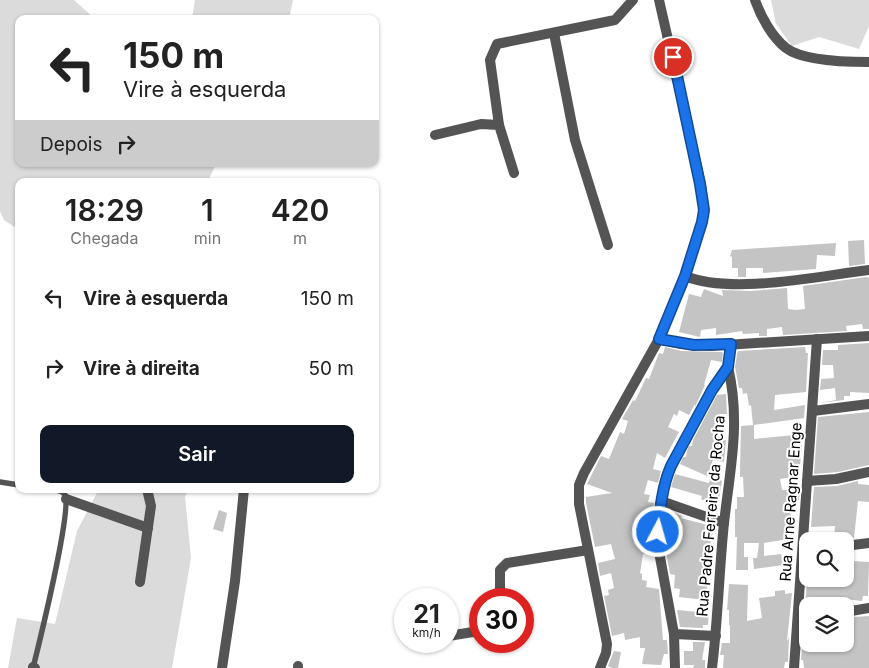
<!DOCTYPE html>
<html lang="pt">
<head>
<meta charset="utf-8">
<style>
	body { margin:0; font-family:Inter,sans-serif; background:#f6f6f6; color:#222; height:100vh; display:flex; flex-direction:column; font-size:19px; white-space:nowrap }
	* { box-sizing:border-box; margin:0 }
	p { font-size:16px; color:#767676 }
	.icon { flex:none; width:28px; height:28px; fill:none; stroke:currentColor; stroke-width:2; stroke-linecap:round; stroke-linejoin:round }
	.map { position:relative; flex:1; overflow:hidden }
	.panel { position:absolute; left:15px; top:178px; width:364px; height:315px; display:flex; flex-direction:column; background:#fff; border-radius:10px; box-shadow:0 1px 4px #0004 }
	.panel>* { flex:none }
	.banner { position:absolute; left:15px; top:15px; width:364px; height:152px; border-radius:10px; box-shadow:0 1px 4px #0004; background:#fff; color:#222; overflow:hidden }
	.fabs { position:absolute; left:799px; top:532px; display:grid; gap:10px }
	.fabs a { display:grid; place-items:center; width:55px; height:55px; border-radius:10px; background:#fff; box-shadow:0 1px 4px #0004; font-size:25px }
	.speed { position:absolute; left:394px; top:588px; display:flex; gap:10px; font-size:25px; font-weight:700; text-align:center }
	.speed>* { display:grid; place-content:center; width:65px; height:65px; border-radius:50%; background:#fff; box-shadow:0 1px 4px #0004; line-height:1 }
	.speed small { font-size:12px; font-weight:400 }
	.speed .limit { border:8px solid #d22; background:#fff; color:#111 }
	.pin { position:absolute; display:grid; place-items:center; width:42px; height:42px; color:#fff; margin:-21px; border:2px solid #fff; border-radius:50%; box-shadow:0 1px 5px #0007 }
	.me { position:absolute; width:55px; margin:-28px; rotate:6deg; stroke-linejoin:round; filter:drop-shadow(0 0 4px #0008) }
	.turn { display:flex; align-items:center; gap:18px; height:105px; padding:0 25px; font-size:22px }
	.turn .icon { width:65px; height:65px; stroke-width:2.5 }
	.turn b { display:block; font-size:35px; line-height:42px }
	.then { display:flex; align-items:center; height:48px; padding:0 25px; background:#0003; gap:10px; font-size:19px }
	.eta { display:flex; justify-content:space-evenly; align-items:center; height:85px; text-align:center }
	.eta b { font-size:30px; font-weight:600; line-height:35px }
	.button { display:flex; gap:10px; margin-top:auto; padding:10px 25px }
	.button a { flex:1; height:58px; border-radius:10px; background:#111827; color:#fff; font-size:20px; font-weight:600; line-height:58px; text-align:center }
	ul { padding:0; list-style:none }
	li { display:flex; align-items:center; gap:15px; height:70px; padding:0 25px }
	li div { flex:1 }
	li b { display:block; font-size:19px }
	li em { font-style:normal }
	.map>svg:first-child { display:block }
	.green { fill:#dbdbdb }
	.building { fill:#c4c4c4 }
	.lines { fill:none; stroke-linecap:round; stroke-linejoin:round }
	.lane { stroke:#545454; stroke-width:5.5 }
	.street { stroke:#545454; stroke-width:10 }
	.route-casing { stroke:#114b97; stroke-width:12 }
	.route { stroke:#1a73e8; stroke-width:9 }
	.labels { text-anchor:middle; stroke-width:4; stroke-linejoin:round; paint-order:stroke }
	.street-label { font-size:15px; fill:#000; stroke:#fff }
</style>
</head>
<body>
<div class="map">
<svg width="869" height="668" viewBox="0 0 869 668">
	<rect width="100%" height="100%" fill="#fff"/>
	<!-- green -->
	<g class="green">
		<path d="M0,0H74L95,19H19V164H216L208,181H19V230L4,220L0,211Z"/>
		<path d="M195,0H293L289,19H192Z"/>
		<path d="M771,0H869V26L859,49L819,37L792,46L776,24Z"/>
		<path d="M99,489H190L185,496L191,558L172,668H8L17,618L55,624L77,531Z"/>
	</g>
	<!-- building -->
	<g class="building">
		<path d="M864,240L865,264L849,266L848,241Z"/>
		<path d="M836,243L835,256L817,255L816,269L763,273V268H746V277H738V268H732V257L730,256L732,250Z"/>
		<path d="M866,277L869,278V329H863L862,324L846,326L847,331L783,335L782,327L767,329V336H759V333L743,334L742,331L716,335V328L701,330L700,337L679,332L689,294L701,297L704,289L723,296L722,290L751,291L787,288L788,309L796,310L805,309L803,286Z"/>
		<path d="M869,343V393L850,392V396H844V400L819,403L836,400L835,388L820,390L821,379L834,378L833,365H822L823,350H838V345Z"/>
		<path d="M665,347L682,351L722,352L723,354L722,362L711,360L704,385H705L695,407V404L689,415L679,410L677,416L674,414L668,427L679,432L665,458L657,453L653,469L661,471L658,483L648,480L644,494L650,495L648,502L654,503L651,542L647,541L646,554H643L640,573L642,574V580L647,581L646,587L659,589L663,640H667L668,654H664L661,665L642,664L645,648H640V637L625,640L624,633L612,636L604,596L609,595L608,590L614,588L611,573L600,576L598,563L615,559L611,544L595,547L586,503V497L612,493L587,484L601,456L609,459L620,432L624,434L628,421L622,419L633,400L635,401L646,378L649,379L659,353L663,354Z"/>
		<path d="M805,347L806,353H808L806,392L775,395L774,410L805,405L804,418L754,425V439L803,434L799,476L780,479L782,490L800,489L799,500L789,502L792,525L786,526L788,539L764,543V556L781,554L783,565L754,569L753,558H757L759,543H744V557H748V570H736L737,537H735V509H737V497H744L743,477H740V468L741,426L753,425L751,405L749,406L747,393L743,394L742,388H739L735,367L737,354L738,351Z"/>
		<path d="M726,394L727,414H719L718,433L722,436L721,440H726L724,462L713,460L707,476L680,464L683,457H686L687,451L689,446H692L693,440L717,395Z"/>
		<path d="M869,412V465L838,472L814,474L818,417Z"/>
		<path d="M675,474L709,483L711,476L722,481L718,506L701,499L702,496L671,487Z"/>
		<path d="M858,481V484L869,485V502L858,501L854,538L834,541L835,526L811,527L814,487L837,486Z"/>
		<path d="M219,510L227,513L223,532L213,529Z"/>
		<path d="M667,510L682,516L681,518L711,526V531H713L704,572L709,573L705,600L679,597L680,589L674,588L675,575L670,574L665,546Z"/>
		<path d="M853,552V561L869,562L868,596H863L862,601L836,598V603H829V606H808V611H805L807,579H845V553Z"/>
		<path d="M729,584L748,585L747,621L762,618L759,598L775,596V591L785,590V594L792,593L787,641L789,638L788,662H785L784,668H723L724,655H720L722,643H730V625H729V610H727Z"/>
		<path d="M677,610L709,613L708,625H703V628L680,627Z"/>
		<path d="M869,616V668H804L803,660H801L804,623L808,620V644H848L849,624H854V617Z"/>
		<path d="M693,642H705L702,660H705V668H693L694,665H684V651H693Z"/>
		<path d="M614,651L621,652L618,668H612L608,666Z"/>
	</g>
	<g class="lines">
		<!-- lane -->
		<g class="lane">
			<path d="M0,482L19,485"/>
			<path d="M33,668C39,644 72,510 65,495C62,489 54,490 48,489"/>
		</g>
		<!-- street -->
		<g class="street">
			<path d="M755,0C761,17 772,37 786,48C803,61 848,62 869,62"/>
			<path d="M554,33L575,140L608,245"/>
			<path d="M499,125L490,60L497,44L615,20L633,0"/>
			<path d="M435,135L481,124L499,125L514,173"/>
			<path d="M685,276C732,295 818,276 869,270"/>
			<path d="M659,339L682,344L710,346L869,336"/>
			<path d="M813,411L869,404"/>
			<path d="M807,481L836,479L869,472"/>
			<path d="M66,499L148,528"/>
			<path d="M661,501L724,523"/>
			<path d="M845,546L869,543"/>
			<path d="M140,582L151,506L147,489"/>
			<path d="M500,599V570L507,563L588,550"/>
			<path d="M845,612L869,608"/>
			<path d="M674,634L716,636"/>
			<path d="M448,636L473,632L480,625"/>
			<path d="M298,666V668"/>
			<path d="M33,667L35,668"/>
			<path d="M222,668L235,581L244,489"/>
			<path d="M600,668L606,653L607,644L579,504V485L584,473L659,339L685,276L702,222L704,209L701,184L659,0"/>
			<path d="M675,668L674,634L658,546V532L661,501L666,477L671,465L712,390L728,367L731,344"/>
			<path d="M712,668C718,620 719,571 724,523C730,469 741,422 728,367"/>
			<path d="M794,668L817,339"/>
		</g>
	</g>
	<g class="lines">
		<!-- route casing -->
		<g class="route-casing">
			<path id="route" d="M658,532C660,509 662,487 671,466L712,390L728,367L731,344L694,345L659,339L685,276L702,222L704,210L700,184L673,57"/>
		</g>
		<!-- route -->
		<use href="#route" class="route"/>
	</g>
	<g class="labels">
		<!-- street labels -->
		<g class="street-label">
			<text transform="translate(791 502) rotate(-86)" y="5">Rua Arne Ragnar Enge</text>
			<text transform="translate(711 516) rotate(-85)" y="5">Rua Padre Ferreira da Rocha</text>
		</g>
	</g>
</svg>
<div class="fabs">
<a><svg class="icon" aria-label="search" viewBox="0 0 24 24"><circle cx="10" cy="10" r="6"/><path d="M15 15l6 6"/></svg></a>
<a><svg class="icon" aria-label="layers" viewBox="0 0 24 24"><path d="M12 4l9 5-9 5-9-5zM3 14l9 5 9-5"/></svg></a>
</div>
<div class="speed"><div>21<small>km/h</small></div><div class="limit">30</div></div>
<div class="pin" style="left:673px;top:57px;background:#d93025"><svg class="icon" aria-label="arrive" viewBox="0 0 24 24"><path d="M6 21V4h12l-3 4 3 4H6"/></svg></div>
<svg class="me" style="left:658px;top:532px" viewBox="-20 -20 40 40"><circle r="17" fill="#1a73e8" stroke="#fff" stroke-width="3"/><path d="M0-11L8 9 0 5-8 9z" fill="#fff"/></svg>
<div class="banner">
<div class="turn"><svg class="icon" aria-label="left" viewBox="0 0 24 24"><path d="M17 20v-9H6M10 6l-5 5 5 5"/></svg><div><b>150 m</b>Vire à esquerda</div></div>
<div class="then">Depois<svg class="icon" aria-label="right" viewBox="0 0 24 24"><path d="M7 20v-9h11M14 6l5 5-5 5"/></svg></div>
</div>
<section class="panel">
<div class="eta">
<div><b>18:29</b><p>Chegada</p></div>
<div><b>1</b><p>min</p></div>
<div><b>420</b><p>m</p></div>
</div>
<ul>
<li><svg class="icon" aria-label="left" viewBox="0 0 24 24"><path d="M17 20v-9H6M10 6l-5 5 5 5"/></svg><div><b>Vire à esquerda</b></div><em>150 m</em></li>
<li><svg class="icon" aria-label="right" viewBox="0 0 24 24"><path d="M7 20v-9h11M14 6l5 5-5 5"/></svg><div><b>Vire à direita</b></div><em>50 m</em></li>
</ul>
<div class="button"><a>Sair</a></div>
</section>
</div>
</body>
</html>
